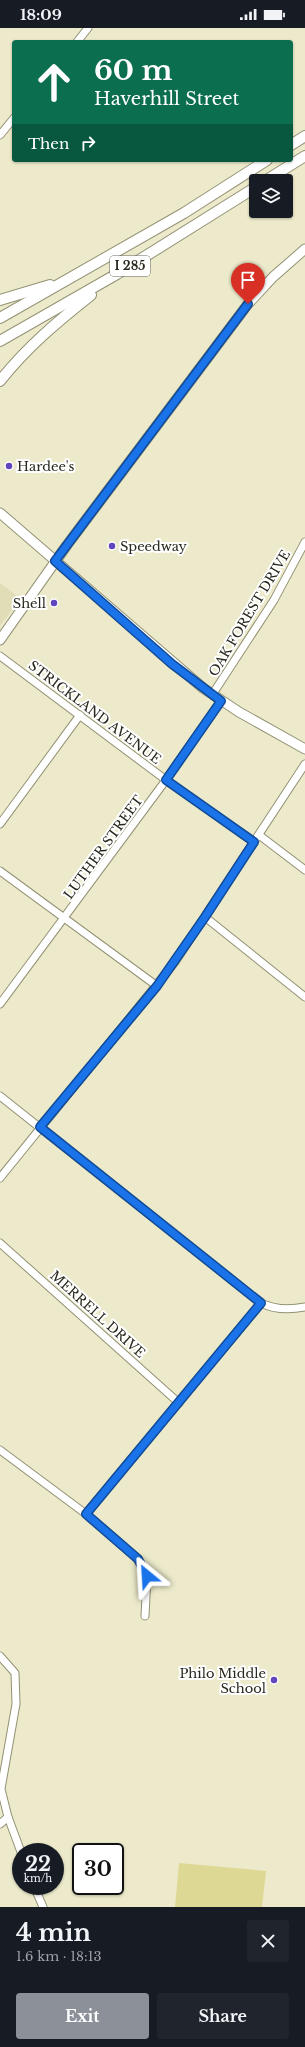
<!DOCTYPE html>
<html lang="en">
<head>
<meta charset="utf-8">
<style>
	body { margin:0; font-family:"Libre Baskerville",serif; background:#20242c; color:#f1f3f6; height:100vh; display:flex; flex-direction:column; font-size:15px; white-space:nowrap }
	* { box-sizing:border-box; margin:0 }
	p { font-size:13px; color:#9ea1a6 }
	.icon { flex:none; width:22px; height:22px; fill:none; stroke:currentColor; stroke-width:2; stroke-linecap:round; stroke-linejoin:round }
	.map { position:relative; height:1879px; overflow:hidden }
	.side { display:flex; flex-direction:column; background:#171b24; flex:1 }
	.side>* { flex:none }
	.hud { position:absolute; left:12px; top:12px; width:281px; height:122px; border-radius:4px; box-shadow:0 1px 3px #0004; background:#0b6e4f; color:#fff; overflow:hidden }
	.tools { position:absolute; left:249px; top:146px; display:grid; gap:8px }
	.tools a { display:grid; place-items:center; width:44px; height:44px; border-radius:4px; background:#171b24; box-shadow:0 1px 3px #0004; font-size:20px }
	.speed { position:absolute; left:12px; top:1815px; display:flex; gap:8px; font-size:20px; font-weight:700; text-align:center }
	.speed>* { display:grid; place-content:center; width:52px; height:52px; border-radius:50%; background:#171b24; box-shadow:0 1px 3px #0004; line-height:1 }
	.speed small { font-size:10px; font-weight:400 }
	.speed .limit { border:2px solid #111; border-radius:6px; background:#fff; color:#111 }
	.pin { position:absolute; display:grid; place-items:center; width:34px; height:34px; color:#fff; margin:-41px -17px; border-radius:50% 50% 50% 0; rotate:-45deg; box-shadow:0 0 4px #0007 }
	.pin .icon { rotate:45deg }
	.me { position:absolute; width:44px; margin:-22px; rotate:333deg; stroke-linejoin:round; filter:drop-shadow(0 0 3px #0008) }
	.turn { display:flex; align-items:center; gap:14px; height:84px; padding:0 16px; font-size:18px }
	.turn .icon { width:52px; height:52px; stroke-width:2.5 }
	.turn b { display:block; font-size:28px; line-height:34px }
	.then { display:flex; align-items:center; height:38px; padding:0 16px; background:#0003; gap:8px; font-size:15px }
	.round { display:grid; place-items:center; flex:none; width:42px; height:42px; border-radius:4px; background:#20242c }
	.head { display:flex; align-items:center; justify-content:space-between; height:68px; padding:0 16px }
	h1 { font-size:24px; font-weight:700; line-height:30px }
	.cta { display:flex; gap:8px; margin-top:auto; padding:8px 16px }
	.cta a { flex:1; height:46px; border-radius:4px; background:#8c9099; color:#fff; font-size:16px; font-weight:700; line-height:46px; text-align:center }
	.cta a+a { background:#20242c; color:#f1f3f6 }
	.status { display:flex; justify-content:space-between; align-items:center; height:28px; padding:0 20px; background:#171b24; direction:ltr }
	.status svg { height:11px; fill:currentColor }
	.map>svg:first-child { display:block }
	.built { fill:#e0ddb7 }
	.green { fill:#ded895 }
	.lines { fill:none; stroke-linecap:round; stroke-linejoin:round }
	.minor-casing { stroke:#939174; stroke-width:9 }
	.major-casing { stroke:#939174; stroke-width:11 }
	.highway-casing { stroke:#939174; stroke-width:12 }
	.minor { stroke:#fff; stroke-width:7 }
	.major { stroke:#fff; stroke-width:9 }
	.highway { stroke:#fff; stroke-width:10 }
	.route-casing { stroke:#114b97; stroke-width:10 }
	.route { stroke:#1a73e8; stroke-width:7 }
	.poi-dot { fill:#6145be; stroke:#fff; stroke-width:1.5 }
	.labels { text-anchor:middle; stroke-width:4; stroke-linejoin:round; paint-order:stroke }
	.shield { fill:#fff; stroke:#696861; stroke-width:1 }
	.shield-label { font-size:12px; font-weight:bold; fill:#29281d }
	.poi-label { font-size:13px; fill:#29281d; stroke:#fff; text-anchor:start }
	.street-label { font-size:13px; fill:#29281d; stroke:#fff }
</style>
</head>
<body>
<div class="status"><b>18:09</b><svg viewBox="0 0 49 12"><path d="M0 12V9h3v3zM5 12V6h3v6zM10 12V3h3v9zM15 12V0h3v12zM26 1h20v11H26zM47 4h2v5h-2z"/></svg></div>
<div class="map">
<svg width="305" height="1879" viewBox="0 0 305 1879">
	<rect width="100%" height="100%" fill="#eceaca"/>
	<!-- built -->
	<path class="built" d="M0,555L21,571L0,598Z"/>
	<!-- green -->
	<path class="green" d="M179,1835L266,1843L262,1879H175Z"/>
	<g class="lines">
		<!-- minor casing -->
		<g class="minor-casing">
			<g id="minor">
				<path d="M77,14L88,0"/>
				<path d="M0,107L14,90"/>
				<path d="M0,628L166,752L254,814"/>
				<path d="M212,667L274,572L305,514"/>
				<path d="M0,796L80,687"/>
				<path d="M259,807L305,842"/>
				<path d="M0,843L157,958"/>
				<path d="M205,889L305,969"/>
				<path d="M0,976L166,752L221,673"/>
				<path d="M0,1068L261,1275C275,1282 290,1282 305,1279"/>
				<path d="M0,1150L175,934L305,736"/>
				<path d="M0,1215L179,1375"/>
				<path d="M0,1422L86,1486L138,1531L147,1548L145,1588"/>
				<path d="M86,1486L261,1275"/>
				<path d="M0,1628L15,1645L16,1676L1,1761L8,1789L21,1824"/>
				<path d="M0,1796L8,1789"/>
				<path d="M34,1858L43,1879"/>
			</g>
		</g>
		<!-- major casing -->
		<g class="major-casing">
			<g id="major">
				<path d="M0,485L203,660L239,684L305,721"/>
				<path d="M0,612L67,517L248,276L273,249L305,221"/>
			</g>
		</g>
		<!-- highway casing -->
		<g class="highway-casing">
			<g id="highway">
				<path d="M291,117L305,108"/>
				<path d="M265,153L305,128"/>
				<path d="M0,272L50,257"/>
				<path d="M0,290L184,185L267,132"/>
				<path d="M0,313L117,246L256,159"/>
				<path d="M0,353C26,320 58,293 91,267"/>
			</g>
		</g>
		<!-- minor -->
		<use href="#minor" class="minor"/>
		<!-- major -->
		<use href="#major" class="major"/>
		<!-- highway -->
		<use href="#highway" class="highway"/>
	</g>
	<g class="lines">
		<!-- route casing -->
		<g class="route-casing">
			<path id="route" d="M147,1548L138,1531L86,1486L261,1275L40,1099L157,958L205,889L254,814L166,752L221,673L172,636L55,533L248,276"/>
		</g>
		<!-- route -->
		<use href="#route" class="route"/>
	</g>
	<!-- markers -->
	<g class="poi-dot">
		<circle cx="9" cy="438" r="4"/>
		<circle cx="112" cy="518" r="4"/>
		<circle cx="54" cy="575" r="4"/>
		<circle cx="274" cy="1652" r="4"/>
	</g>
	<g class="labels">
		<!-- shield labels -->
		<rect class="shield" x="110" y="228" width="40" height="20" rx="3"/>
		<g class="shield-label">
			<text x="130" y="242">I 285</text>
		</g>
		<!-- poi labels -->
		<g class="poi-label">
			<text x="17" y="443">Hardee's</text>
			<text x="120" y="523">Speedway</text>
			<text x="46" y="580" text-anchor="end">Shell</text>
			<text x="266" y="1650" text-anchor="end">Philo Middle<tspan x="266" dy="15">School</tspan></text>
		</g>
		<!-- street labels -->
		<g class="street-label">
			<text transform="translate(249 585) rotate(-59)" y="5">OAK FOREST DRIVE</text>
			<text transform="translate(95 684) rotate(37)" y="5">STRICKLAND AVENUE</text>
			<text transform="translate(103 819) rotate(-54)" y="5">LUTHER STREET</text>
			<text transform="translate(98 1286) rotate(42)" y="5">MERRELL DRIVE</text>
		</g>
	</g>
</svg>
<div class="tools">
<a><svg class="icon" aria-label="layers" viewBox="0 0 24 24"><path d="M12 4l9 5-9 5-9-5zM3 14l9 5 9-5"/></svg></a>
</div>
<div class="speed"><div>22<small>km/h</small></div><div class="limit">30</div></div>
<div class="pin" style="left:248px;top:276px;background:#d93025"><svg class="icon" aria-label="arrive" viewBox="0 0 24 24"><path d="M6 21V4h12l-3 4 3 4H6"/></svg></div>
<svg class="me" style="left:147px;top:1548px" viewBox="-20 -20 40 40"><path d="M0-17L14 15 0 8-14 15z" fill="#1a73e8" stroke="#fff" stroke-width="4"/></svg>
<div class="hud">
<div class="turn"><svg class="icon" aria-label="ahead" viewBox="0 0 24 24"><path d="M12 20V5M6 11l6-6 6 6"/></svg><div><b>60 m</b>Haverhill Street</div></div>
<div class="then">Then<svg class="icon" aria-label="right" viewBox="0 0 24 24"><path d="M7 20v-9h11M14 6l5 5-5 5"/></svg></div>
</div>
</div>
<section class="side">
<div class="head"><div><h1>4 min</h1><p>1.6 km · 18:13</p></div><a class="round"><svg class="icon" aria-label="close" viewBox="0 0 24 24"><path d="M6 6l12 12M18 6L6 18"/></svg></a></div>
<div class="cta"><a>Exit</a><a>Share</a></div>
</section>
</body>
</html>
